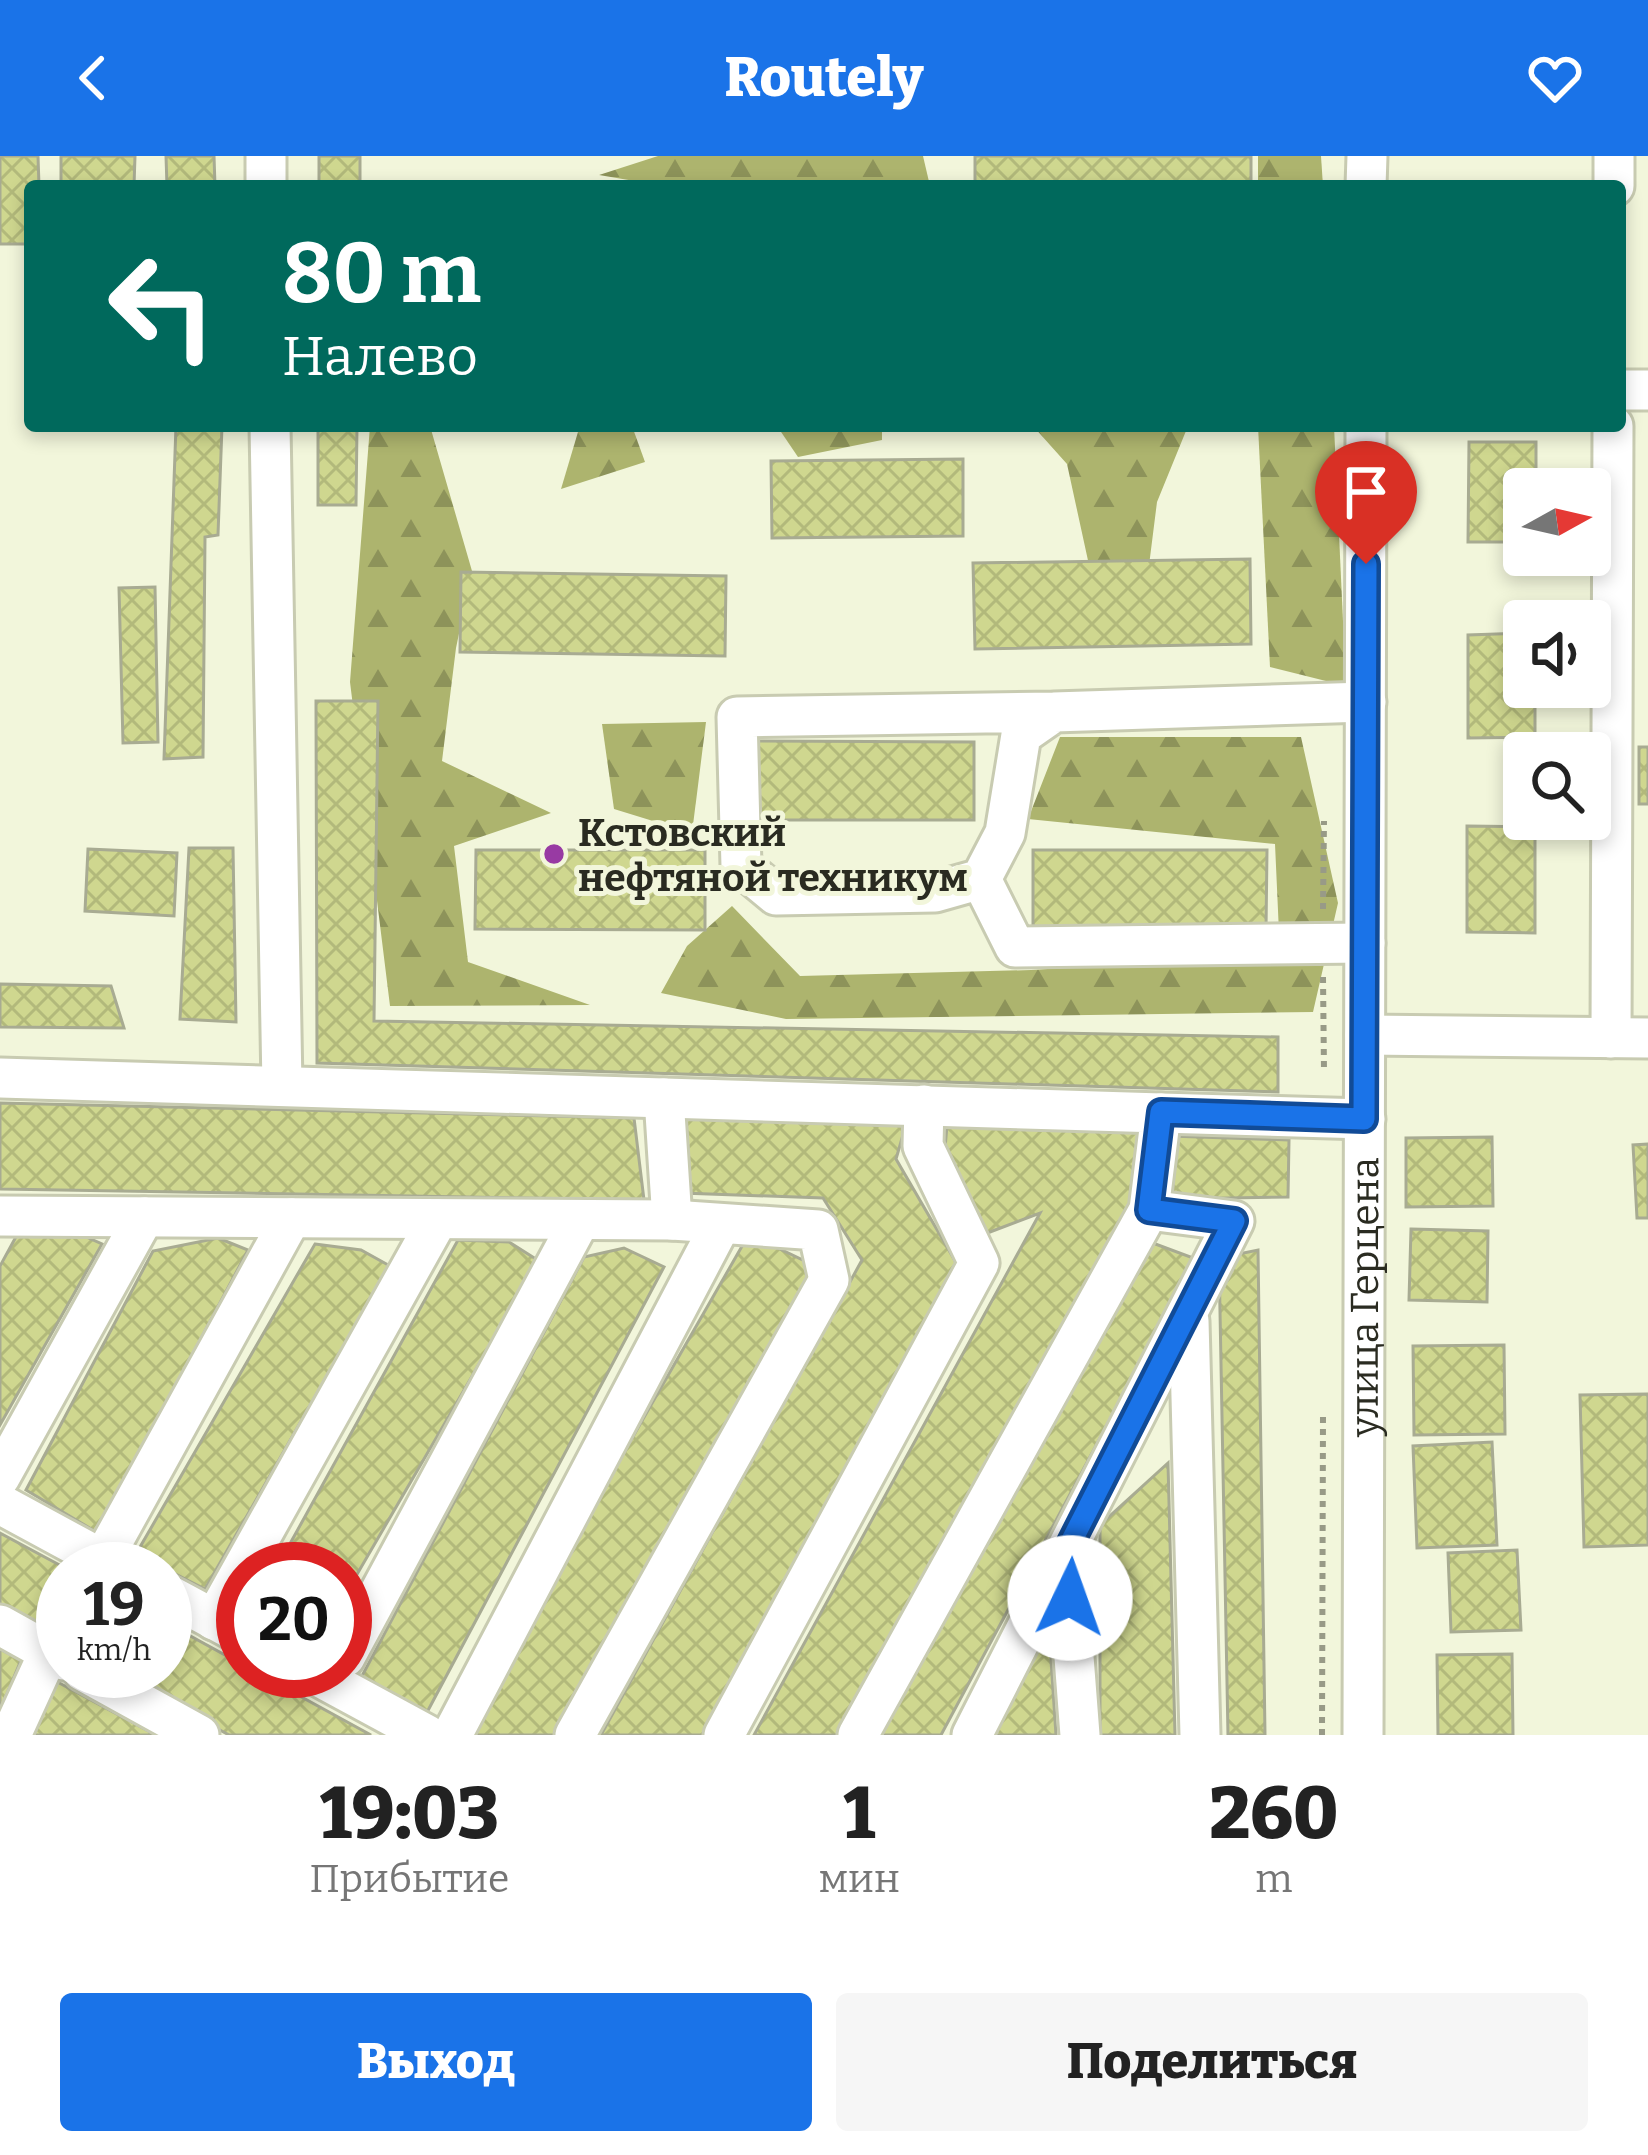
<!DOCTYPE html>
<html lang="ru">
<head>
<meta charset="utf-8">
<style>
	body { margin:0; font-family:Bitter,serif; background:#f6f6f6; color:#222; height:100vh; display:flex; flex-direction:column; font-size:45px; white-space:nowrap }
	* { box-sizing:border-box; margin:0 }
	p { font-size:39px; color:#767676 }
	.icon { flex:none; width:66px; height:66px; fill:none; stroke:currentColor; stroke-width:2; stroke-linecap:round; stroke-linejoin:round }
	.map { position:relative; height:1579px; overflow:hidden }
	.sheet { display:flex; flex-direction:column; background:#fff; flex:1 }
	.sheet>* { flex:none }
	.banner { position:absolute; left:24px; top:24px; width:1602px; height:252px; border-radius:12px; box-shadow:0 6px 18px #0003; background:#00695c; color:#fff; overflow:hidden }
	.needle { width:78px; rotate:82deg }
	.controls { position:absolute; left:1503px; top:312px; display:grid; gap:24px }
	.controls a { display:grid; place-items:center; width:108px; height:108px; border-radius:12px; background:#fff; box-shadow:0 6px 18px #0003; font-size:60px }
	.speed { position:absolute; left:36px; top:1386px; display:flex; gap:24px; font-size:60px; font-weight:700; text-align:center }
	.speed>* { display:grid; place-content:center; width:156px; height:156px; border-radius:50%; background:#fff; box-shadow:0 6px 18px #0003; line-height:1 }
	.speed small { font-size:30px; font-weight:400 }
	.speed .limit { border:18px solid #d22; background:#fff; color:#111 }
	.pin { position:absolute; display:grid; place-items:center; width:102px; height:102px; color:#fff; margin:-123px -51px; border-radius:50% 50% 50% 0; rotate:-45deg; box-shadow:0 0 12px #0007 }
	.pin .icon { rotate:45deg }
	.me { position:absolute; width:132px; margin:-66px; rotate:3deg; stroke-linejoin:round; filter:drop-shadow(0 0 9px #0008) }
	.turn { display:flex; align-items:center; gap:42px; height:252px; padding:0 60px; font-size:54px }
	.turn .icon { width:156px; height:156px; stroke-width:2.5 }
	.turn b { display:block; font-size:84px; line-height:102px }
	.eta { display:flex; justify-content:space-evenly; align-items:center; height:204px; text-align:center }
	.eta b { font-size:72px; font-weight:800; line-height:84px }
	.button { display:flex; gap:24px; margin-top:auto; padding:24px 60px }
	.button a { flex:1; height:138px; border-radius:12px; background:#1a73e8; color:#fff; font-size:48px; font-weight:800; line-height:138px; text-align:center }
	.button a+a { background:#f6f6f6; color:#222 }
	header { display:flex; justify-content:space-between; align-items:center; height:156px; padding:0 60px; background:#1a73e8; color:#fff; font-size:54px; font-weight:800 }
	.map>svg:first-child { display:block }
	.forest { fill:url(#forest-firs) }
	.building { fill:url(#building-cross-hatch); stroke:#a8ab92; stroke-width:3 }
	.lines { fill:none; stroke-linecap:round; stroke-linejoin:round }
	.minor-casing { stroke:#c8cbb1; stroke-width:45 }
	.path { stroke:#989a87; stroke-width:6; stroke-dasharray:6 6; stroke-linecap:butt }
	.minor { stroke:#fff; stroke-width:39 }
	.route-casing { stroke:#114b97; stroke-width:30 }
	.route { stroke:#1a73e8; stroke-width:21 }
	.poi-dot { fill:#983aa3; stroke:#f2f6db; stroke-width:4.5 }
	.labels { text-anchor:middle; stroke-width:10; stroke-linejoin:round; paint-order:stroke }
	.poi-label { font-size:39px; font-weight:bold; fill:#2a2b21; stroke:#f2f6db; text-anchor:start }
	.street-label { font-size:39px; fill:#2a2b21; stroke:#f2f6db }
</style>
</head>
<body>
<header><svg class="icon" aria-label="back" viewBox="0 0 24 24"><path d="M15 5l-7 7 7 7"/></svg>Routely<svg class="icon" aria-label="heart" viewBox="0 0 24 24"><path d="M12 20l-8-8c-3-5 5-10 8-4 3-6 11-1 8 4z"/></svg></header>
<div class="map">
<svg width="1648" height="1579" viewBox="0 0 1648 1579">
	<defs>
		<pattern id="forest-firs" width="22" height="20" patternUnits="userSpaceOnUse" patternTransform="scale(3)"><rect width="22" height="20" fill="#adb46e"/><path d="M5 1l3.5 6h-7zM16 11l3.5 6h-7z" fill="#8d935a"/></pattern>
		<pattern id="building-cross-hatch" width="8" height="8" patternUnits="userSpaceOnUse" patternTransform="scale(3)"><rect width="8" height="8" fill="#cfd78f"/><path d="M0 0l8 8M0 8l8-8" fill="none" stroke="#b2b97b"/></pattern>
	</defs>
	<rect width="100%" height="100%" fill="#f2f6db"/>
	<!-- forest -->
	<g class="forest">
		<path d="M658,0H923L930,30H664L599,19Z"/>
		<path d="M1258,0H1321L1323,30H1258Z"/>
		<path d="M370,270H430L472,415L456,492L442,605L551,657L454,690L468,806L590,849L390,850L350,526Z"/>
		<path d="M595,270H632L645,306L561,333L578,276Z"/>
		<path d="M777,270H882V284L798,301Z"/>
		<path d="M1033,270H1188L1157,346L1141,473L1104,478L1067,308Z"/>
		<path d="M1258,270H1334L1346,530L1270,511Z"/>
		<path d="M706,566L692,677L614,653L602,568Z"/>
		<path d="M1060,581H1301L1338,747L1313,856L786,863L661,837L687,790L732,750L800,820L1031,814L1280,799L1275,688L1028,663Z"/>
	</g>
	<!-- building -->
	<g class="building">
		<path d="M0,0H38L39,30H30V88H0Z"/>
		<path d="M61,0H135L134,30H61Z"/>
		<path d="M166,0H214L215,30H167Z"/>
		<rect x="319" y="0" width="41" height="30"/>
		<rect x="975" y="0" width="276" height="30"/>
		<path d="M176,270H222L218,379L205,381L203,601L164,603Z"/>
		<path d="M318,270H357L356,349H318Z"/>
		<path d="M1469,286H1536V333H1524V386H1468Z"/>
		<path d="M963,303V380L772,382L771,305Z"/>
		<path d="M1250,403L1251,488L975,493L973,407Z"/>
		<path d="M461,416L726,420L725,500L460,496Z"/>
		<path d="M155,431L158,586L123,587L119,432Z"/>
		<path d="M1524,477V531H1535V581L1468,582V479Z"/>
		<path d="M316,545H378L374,865L1278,881V936L317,907Z"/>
		<path d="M751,585L974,586V664H751Z"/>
		<rect x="1639" y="591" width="9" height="57"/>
		<path d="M1467,670L1535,671V777L1467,776Z"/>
		<path d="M189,692H233L236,866L180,863Z"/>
		<path d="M88,693L177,697L174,760L85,755Z"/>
		<path d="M476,694H705V774L475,773Z"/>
		<path d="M1033,694H1267L1266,774L1033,773Z"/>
		<path d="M0,828L111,830L124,872L0,871Z"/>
		<path d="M0,947L634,962L644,1044L0,1033Z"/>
		<path d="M683,962L907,965L896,1003L961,1115L706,1579H601L862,1104L823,1042L682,1037Z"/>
		<path d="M947,970H1144L1129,1055L839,1579H754L1040,1057L982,1079L944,1003Z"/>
		<path d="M1169,980L1289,984L1288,1041L1169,1043Z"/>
		<path d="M1492,981L1493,1050L1406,1051V982Z"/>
		<path d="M1648,988V1062H1637L1633,989Z"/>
		<path d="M66,1072L102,1088L0,1269V1110L17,1079Z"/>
		<path d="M1411,1073L1488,1075L1487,1146L1409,1144Z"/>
		<path d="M749,1078L815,1110L554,1579H478L466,1572Z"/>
		<path d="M218,1082L248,1094L98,1377L26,1334L153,1095Z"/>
		<path d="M458,1084L509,1086L539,1105L345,1439V1413H276Z"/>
		<path d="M1150,1086L1196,1103L941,1579H877Z"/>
		<path d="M315,1088L361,1094L390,1110L205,1433L136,1398Z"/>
		<path d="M624,1092L664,1111L425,1560L362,1520L584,1101Z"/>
		<path d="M1258,1094L1265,1579H1228L1219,1102Z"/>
		<path d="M1504,1189L1505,1278L1414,1279L1413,1190Z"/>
		<path d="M1648,1238V1389L1584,1391L1580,1239Z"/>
		<path d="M1492,1286L1497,1389L1417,1392L1413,1290Z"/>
		<path d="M1168,1307L1175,1579H1100V1369Z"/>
		<path d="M0,1377L67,1413H63V1487L0,1452Z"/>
		<path d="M1517,1394L1521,1474L1451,1476L1448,1397Z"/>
		<path d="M1048,1459L1056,1579H995Z"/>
		<path d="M165,1466L243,1509V1515H254L371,1579H229L113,1515H165Z"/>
		<path d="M0,1493L21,1504L0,1555Z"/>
		<path d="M1512,1498L1513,1579H1438L1437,1499Z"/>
		<path d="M50,1522L156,1579H23Z"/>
	</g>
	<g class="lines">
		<!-- minor casing -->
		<g class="minor-casing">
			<g id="minor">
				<path d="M266,0V30"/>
				<path d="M1366,30L1367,0"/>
				<path d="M1614,30V0"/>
				<path d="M1620,234H1648"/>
				<path d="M270,270L282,930"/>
				<path d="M1054,556L737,561L741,710L776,739L935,736L981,723L1005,677L1021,579L1054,556L1366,546"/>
				<path d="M981,723L1015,791L1365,787"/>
				<path d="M1365,879L1648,882"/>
				<path d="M1611,882L1613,270"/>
				<path d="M0,922L1161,957L1149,1054L858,1579"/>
				<path d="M664,942L672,1064"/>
				<path d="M1161,957L1365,963"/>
				<path d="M0,1060L672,1064L818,1074L829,1124L575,1579"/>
				<path d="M1189,1165L1200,1579"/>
				<path d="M0,1321L144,1061"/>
				<path d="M0,1348L120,1413"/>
				<path d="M1066,1397L1080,1579"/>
				<path d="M103,1403L291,1062"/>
				<path d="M165,1437L243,1479"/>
				<path d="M214,1464L438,1063"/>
				<path d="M0,1469L63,1504"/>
				<path d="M345,1501L580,1064"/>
				<path d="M83,1515L199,1579"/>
				<path d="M309,1515L427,1579"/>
				<path d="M11,1579L49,1496"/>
				<path d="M452,1579L721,1068"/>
				<path d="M724,1579L979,1107L923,990L924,949"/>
				<path d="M972,1579L1234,1065L1149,1054"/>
				<path id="s1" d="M1363,1579L1366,270"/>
			</g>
		</g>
		<!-- path -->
		<g class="path">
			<path d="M1323,753L1324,665"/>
			<path d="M1323,821L1324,915"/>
			<path d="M1322,1579L1323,1259"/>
		</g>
		<!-- minor -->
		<use href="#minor" class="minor"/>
	</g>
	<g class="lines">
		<!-- route casing -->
		<g class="route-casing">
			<path id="route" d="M1070,1442L1066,1396L1234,1065L1149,1054L1161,956L1364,963L1366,408"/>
		</g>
		<!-- route -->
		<use href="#route" class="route"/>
	</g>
	<!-- markers -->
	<circle class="poi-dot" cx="554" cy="698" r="12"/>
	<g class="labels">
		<!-- poi labels -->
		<g class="poi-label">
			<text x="578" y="690">Кстовский<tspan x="578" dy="45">нефтяной техникум</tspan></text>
		</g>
		<!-- street labels -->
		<g class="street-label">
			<text dy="14" stroke="none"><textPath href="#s1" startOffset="438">улица Герцена</textPath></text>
		</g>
	</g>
</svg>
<div class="controls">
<a><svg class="needle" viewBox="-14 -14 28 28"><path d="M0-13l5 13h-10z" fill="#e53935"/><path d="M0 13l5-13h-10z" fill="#767676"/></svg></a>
<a><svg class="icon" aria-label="sound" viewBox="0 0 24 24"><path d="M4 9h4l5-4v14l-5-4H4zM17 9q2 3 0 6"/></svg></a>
<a><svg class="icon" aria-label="search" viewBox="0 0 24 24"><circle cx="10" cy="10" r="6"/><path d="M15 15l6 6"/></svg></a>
</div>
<div class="speed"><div>19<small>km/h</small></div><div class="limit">20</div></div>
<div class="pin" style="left:1366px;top:408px;background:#d93025"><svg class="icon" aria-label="arrive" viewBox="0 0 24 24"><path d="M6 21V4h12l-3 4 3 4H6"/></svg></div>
<svg class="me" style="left:1070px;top:1442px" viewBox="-20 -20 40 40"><circle r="19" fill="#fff"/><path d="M0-13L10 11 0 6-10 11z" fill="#1a73e8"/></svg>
<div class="banner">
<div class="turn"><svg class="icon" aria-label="left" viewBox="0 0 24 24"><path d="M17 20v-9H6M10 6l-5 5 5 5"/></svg><div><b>80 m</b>Налево</div></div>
</div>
</div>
<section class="sheet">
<div class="eta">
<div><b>19:03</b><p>Прибытие</p></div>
<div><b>1</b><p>мин</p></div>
<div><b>260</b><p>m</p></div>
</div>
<div class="button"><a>Выход</a><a>Поделиться</a></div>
</section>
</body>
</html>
